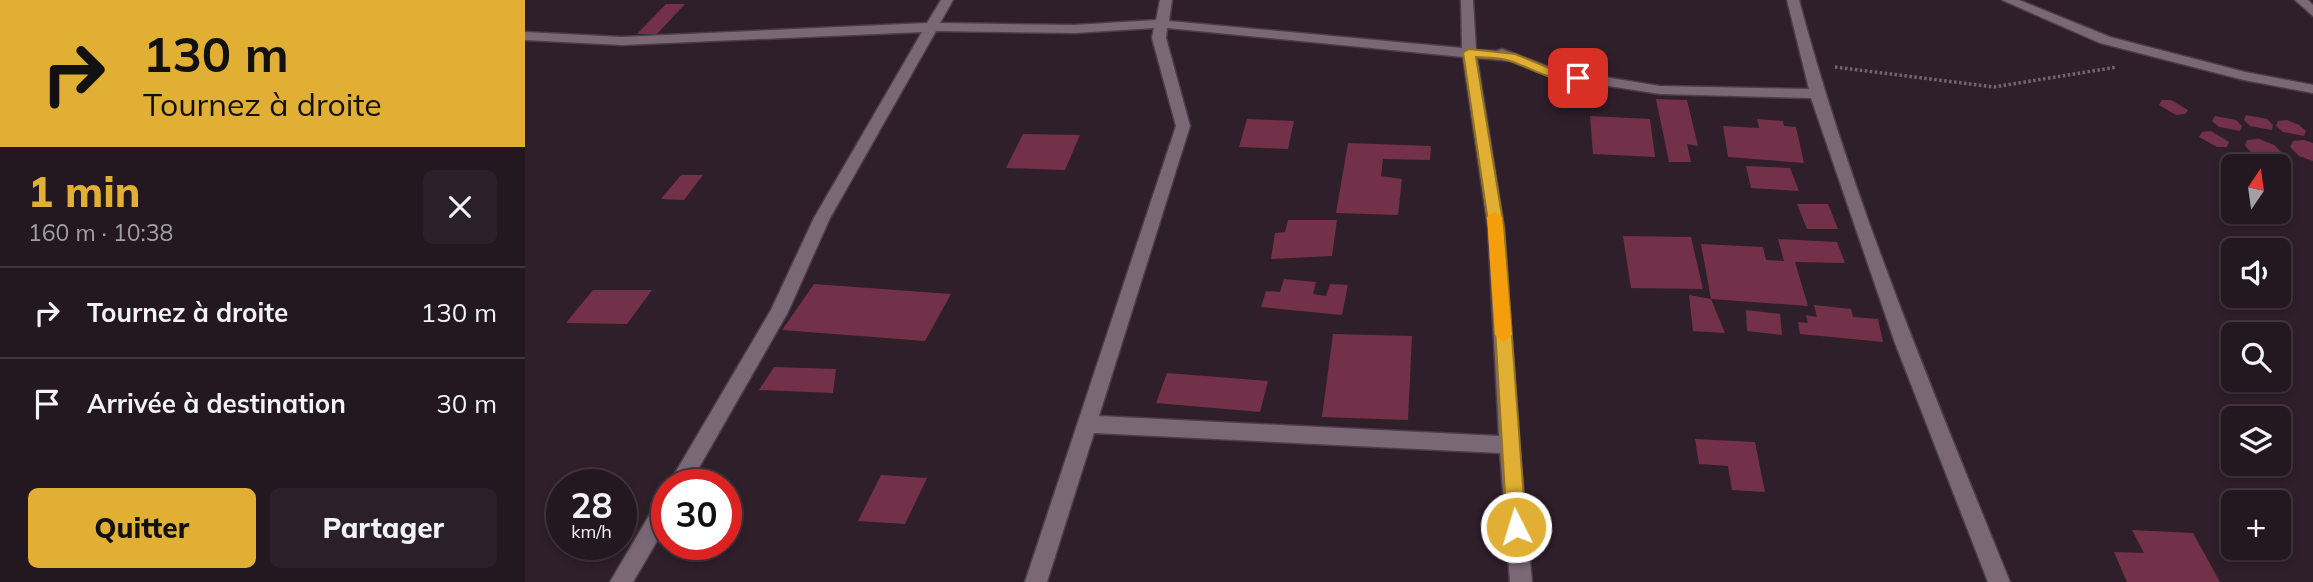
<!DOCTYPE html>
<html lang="fr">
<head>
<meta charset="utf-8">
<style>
	body { margin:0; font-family:Mulish,sans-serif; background:#2b2029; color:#f1f3f6; height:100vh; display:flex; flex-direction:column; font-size:26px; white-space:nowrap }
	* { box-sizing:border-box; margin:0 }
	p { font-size:23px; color:#a39fa5 }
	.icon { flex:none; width:38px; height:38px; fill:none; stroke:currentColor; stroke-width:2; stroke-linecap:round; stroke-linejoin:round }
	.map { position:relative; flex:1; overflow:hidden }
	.side { display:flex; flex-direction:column; background:#231720; width:525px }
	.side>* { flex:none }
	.hud { background:#e1af34; color:#111; overflow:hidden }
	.needle { width:46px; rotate:13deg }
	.fabs { position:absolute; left:1696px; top:154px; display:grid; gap:14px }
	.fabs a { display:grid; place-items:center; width:70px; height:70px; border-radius:10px; background:#231720; box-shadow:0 4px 10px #0003,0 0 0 2px #40363e; font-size:35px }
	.speed { position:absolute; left:21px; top:469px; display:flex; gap:14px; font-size:35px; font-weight:700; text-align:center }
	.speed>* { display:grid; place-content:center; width:91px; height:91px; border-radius:50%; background:#231720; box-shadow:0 4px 10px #0003,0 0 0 2px #40363e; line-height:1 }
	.speed small { font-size:18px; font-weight:400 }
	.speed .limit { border:10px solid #d22; background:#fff; color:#111 }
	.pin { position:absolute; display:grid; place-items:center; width:60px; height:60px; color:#fff; margin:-30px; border-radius:14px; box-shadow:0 4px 10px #0006 }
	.me { position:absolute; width:77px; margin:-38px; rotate:355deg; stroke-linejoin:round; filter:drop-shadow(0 0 5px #0008) }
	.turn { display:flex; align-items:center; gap:24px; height:147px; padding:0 28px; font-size:32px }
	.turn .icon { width:91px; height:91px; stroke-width:2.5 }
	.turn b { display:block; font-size:49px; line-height:60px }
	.round { display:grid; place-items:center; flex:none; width:74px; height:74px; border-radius:10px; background:#2b2029 }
	.head { display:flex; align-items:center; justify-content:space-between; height:119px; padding:0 28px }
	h1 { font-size:42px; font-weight:800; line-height:52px; color:#e1af34 }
	.action { display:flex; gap:14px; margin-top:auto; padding:14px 28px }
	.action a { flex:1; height:80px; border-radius:10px; background:#e1af34; color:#111; font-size:28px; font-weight:800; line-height:80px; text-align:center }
	.action a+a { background:#2b2029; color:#f1f3f6 }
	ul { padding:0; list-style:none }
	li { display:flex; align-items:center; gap:21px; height:91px; padding:0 28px; border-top:2px solid #40363e }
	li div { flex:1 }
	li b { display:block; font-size:26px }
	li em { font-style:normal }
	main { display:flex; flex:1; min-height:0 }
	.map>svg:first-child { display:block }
	.building { fill:#733049 }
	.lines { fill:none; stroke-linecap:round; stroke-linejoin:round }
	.street-casing { stroke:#4b3e48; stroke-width:3 }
	.path { stroke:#73656f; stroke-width:3.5; stroke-dasharray:2.5 2.5; stroke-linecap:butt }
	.street { fill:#7b6876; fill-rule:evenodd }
	.route { fill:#e1af34; stroke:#927222; stroke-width:2 }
	.slow { fill:#f59e0b }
</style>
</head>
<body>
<main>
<section class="side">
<div class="hud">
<div class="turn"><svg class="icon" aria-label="right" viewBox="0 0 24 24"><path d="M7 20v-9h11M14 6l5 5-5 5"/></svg><div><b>130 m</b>Tournez à droite</div></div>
</div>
<div class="head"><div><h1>1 min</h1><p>160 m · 10:38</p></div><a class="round"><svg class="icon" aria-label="close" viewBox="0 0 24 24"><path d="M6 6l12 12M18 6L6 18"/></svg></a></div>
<ul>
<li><svg class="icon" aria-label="right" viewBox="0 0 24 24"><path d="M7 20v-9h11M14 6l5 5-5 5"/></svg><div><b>Tournez à droite</b></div><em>130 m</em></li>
<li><svg class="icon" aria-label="arrive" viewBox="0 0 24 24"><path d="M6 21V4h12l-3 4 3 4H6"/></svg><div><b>Arrivée à destination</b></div><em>30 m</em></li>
</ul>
<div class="action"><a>Quitter</a><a>Partager</a></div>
</section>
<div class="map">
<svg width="1788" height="582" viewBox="0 0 1788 582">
	<rect width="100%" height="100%" fill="#2f1f2b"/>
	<!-- building -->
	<g class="building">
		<path d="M141,4H160L132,34H112Z"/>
		<path d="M1131,99L1162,100L1173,146L1162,144L1166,162H1144Z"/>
		<path d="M1637,100H1646L1663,110L1660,114L1651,115L1634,105Z"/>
		<path d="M1721,115L1742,119L1748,125L1747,130L1725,126L1719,120Z"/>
		<path d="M1065,116L1125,119L1130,157L1068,154Z"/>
		<path d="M1690,116L1711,120L1717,126L1715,131L1694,127L1687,121Z"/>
		<path d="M722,119L769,121L763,149L714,147Z"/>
		<path d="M1232,119L1258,121L1259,126L1271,127L1279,163L1203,157L1198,126L1234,128Z"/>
		<path d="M1762,120L1774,125L1781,131L1779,136L1758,132L1751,126L1753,121Z"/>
		<path d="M1686,131L1704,142L1702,147H1692L1674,137L1677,132Z"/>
		<path d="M498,134L555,135L540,170L481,168Z"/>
		<path d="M1734,139L1749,145L1757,153L1755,159L1743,160L1728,154L1720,146L1722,140Z"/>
		<path d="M1779,140L1788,143V161L1774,156L1765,147L1768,141Z"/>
		<path d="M823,143L906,146L905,160L858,159L856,176L877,179L873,215L811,213Z"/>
		<path d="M1221,166L1265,168L1274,191L1226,188Z"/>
		<path d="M156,175H178L159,200L136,199Z"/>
		<path d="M1272,204H1303L1313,229H1282Z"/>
		<path d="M763,220H812L807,256L746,259L750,233L760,232Z"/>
		<path d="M1098,236L1166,237L1178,289L1106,288Z"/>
		<path d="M1253,239L1312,242L1320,263L1270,262L1283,306L1186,299L1200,333L1168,331L1164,295L1186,299L1176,244L1238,247L1241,260L1259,261Z"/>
		<path d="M759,279L791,282L788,294L801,296L805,284L823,285L817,315L736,307L741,291L755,292Z"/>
		<path d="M289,284L426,294L400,341L257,330Z"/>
		<path d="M68,290H127L102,324L41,323Z"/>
		<path d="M1289,305L1326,309L1328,317L1353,319L1358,342L1275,334L1273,322L1283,323L1281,315L1292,317Z"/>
		<path d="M1221,310L1255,314L1257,335L1222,331Z"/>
		<path d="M808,334L887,336L883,420L797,417Z"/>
		<path d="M249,367L311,369L308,393L234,390Z"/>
		<path d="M642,373L743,381L735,412L631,403Z"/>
		<path d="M1170,439L1230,442L1240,492L1207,490L1203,466L1174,464Z"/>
		<path d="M356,475L402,478L380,524L333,521Z"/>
		<path d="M1607,530L1668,533L1695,582H1602L1589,552L1619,553Z"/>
	</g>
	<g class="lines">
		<!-- street casing -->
		<g class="street-casing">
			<g id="street">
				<path d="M416,0H428L415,23L550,25L631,20L635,0H647L644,21L937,48L936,0H948L951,50L971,51L977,49L1029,69L1135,86L1284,89L1262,0H1274C1327,200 1408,391 1485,582H1463L1370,343L1286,98L1135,94L1026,77L985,61L952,58L979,228L994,445L1007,582H985L975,453L569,433L522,582H500L651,126L627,38L629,28L550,33L411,31L305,218L263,312L164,485H143L246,310L289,218L397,32L97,45L0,40V32L97,37L402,23ZM642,28L938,57L963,228L974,436L574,416L665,126L641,38Z"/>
				<path d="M1477,0H1494L1585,37L1720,72L1788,85V93L1719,80L1575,43Z"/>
				<path d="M1770,0H1783L1788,5V16Z"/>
				<path d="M142,495V524L108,582H85L135,497Z"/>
			</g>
		</g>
		<!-- path -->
		<path class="path" d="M1310,67L1469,87L1592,67"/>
		<!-- street -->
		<use href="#street" class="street"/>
	</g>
	<!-- route -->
	<path class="route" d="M944,49L990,54L1029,70L1059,78C1043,91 1003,66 985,61C974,57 962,58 951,57L979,228L1001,527L998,533L991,536L985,533L982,527L964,228L938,52Z"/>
	<!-- slow -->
	<path class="slow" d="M970,212L977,217L987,335L978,342L970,335L962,217Z"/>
</svg>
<div class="fabs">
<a><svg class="needle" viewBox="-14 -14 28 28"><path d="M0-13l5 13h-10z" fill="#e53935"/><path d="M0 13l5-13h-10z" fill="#a39fa5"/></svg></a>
<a><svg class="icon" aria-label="sound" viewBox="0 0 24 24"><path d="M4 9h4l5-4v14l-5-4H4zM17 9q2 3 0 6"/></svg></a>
<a><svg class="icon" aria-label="search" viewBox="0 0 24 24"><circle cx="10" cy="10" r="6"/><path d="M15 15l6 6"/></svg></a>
<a><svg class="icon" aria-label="layers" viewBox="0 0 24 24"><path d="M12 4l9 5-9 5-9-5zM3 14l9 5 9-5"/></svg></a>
<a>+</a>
</div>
<div class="speed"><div>28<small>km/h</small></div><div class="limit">30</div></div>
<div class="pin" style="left:1053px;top:78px;background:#d93025"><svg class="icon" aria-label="arrive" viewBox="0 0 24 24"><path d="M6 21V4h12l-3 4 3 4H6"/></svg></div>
<svg class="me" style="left:991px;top:527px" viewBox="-20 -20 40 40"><circle r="17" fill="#e1af34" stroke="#fff" stroke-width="3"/><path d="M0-11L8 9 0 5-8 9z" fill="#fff"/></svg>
</div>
</main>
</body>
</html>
